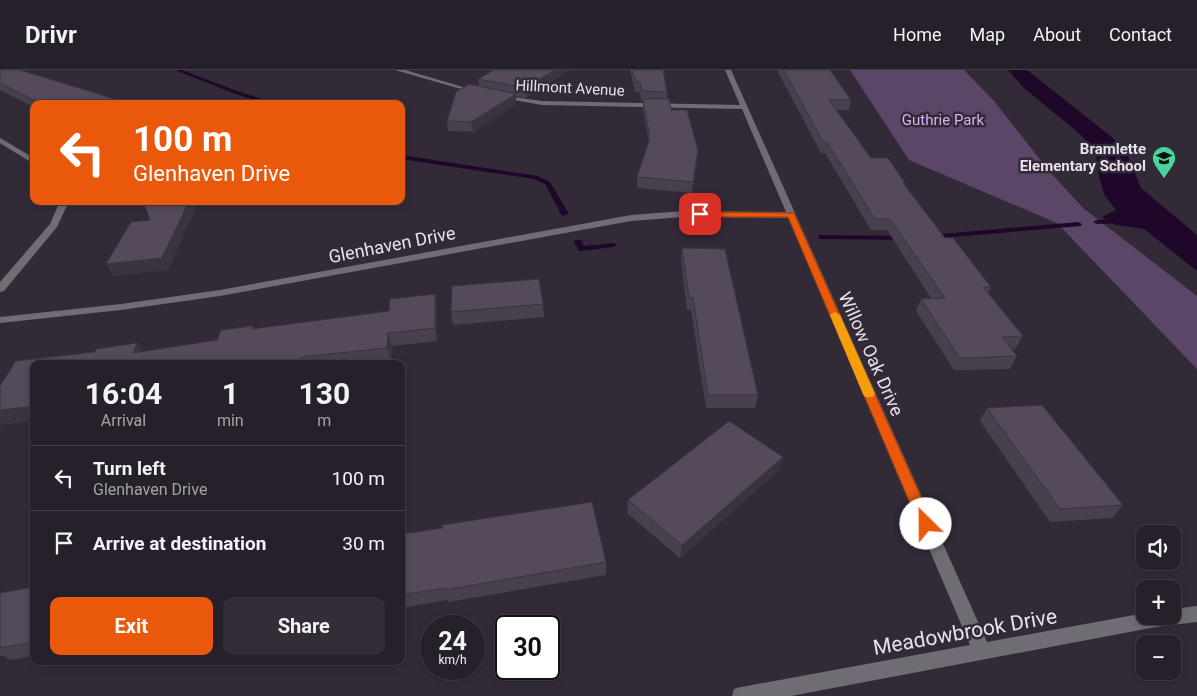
<!DOCTYPE html>
<html lang="en">
<head>
<meta charset="utf-8">
<style>
	body { margin:0; font-family:Roboto,sans-serif; background:#322d36; color:#f1f3f6; height:100vh; display:flex; flex-direction:column; font-size:19px; white-space:nowrap }
	* { box-sizing:border-box; margin:0 }
	p { font-size:16px; color:#a4a3a8 }
	.icon { flex:none; width:28px; height:28px; fill:none; stroke:currentColor; stroke-width:2; stroke-linecap:round; stroke-linejoin:round }
	.map { position:relative; flex:1; overflow:hidden }
	.sheet { position:absolute; left:30px; top:290px; width:375px; height:305px; display:flex; flex-direction:column; background:#26202a; border-radius:10px; box-shadow:0 2px 8px #0003,0 0 0 1px #423e47 }
	.sheet>* { flex:none }
	.banner { position:absolute; left:30px; top:30px; width:375px; height:105px; border-radius:10px; box-shadow:0 2px 8px #0003,0 0 0 1px #423e47; background:#ea580c; color:#fff; overflow:hidden }
	.controls { position:absolute; left:1136px; top:455px; display:grid; gap:10px }
	.controls a { display:grid; place-items:center; width:45px; height:45px; border-radius:10px; background:#26202a; box-shadow:0 2px 8px #0003,0 0 0 1px #423e47; font-size:25px }
	.speed { position:absolute; left:420px; top:545px; display:flex; gap:10px; font-size:25px; font-weight:700; text-align:center }
	.speed>* { display:grid; place-content:center; width:65px; height:65px; border-radius:50%; background:#26202a; box-shadow:0 2px 8px #0003,0 0 0 1px #423e47; line-height:1 }
	.speed small { font-size:12px; font-weight:400 }
	.speed .limit { border:2px solid #111; border-radius:8px; background:#fff; color:#111 }
	.pin { position:absolute; display:grid; place-items:center; width:42px; height:42px; color:#fff; margin:-21px; border-radius:10px; box-shadow:0 2px 8px #0006 }
	.me { position:absolute; width:55px; margin:-28px; rotate:337deg; stroke-linejoin:round; filter:drop-shadow(0 0 4px #0008) }
	.turn { display:flex; align-items:center; gap:18px; height:105px; padding:0 20px; font-size:22px }
	.turn .icon { width:65px; height:65px; stroke-width:2.5 }
	.turn b { display:block; font-size:35px; line-height:42px }
	.eta { display:flex; justify-content:space-evenly; align-items:center; height:85px; text-align:center }
	.eta b { font-size:30px; font-weight:700; line-height:35px }
	.action { display:flex; gap:10px; margin-top:auto; padding:10px 20px }
	.action a { flex:1; height:58px; border-radius:10px; background:#ea580c; color:#fff; font-size:20px; font-weight:700; line-height:58px; text-align:center }
	.action a+a { background:#322d36; color:#f1f3f6 }
	ul { padding:0; list-style:none }
	li { display:flex; align-items:center; gap:15px; height:65px; padding:0 20px; border-top:1px solid #423e47 }
	li div { flex:1 }
	li b { display:block; font-size:19px }
	li em { font-style:normal }
	header { display:flex; align-items:center; gap:30px; box-sizing:border-box; height:70px; padding:0 25px; background:#26202a; border-bottom:1px solid #423e47 }
	header strong { font-size:24px }
	nav { display:flex; gap:28px; margin-inline-start:auto; font-size:18px }
	.map>svg:first-child { display:block }
	.green { fill:#5c4668 }
	.water { fill:#1f072a }
	.lines { fill:none; stroke-linecap:round; stroke-linejoin:round }
	.stream { fill:#1f072a; fill-rule:evenodd }
	.minor { fill:#706c73; fill-rule:evenodd }
	.wall { fill:#48404d }
	.shaded-wall { fill:#3b343f }
	.building { fill:#544a5a; stroke:#3b343f }
	.route { fill:#ea580c; stroke:#983908 }
	.slow { fill:#f59e0b }
	.labels { text-anchor:middle; stroke-width:5; stroke-linejoin:round; paint-order:stroke }
	.far-street-label { font-size:15px; fill:#e7e1eb; stroke:#332a38 }
	.far-park-label { font-size:15px; fill:#d9aef1; stroke:#332a38 }
	.far-poi-label { font-size:15px; font-weight:bold; fill:#e7e1eb; stroke:#332a38; text-anchor:end }
	.street-label { font-size:18px; fill:#e7e1eb; stroke:#332a38 }
	.near-street-label { font-size:21px; fill:#e7e1eb; stroke:#332a38 }
</style>
</head>
<body>
<header>
<strong>Drivr</strong>
<nav><a>Home</a><a>Map</a><a>About</a><a>Contact</a></nav>
</header>
<div class="map">
<svg width="1197" height="626" viewBox="0 0 1197 626">
	<rect width="100%" height="100%" fill="#332a38"/>
	<!-- green -->
	<path class="green" d="M850,0H964L994,31L1050,102L1083,138L1197,226V299L1057,153L909,90Z"/>
	<!-- water -->
	<path class="water" d="M1008,0H1027L1113,68L1126,81L1141,118L1197,165V201L1144,159L1116,155L1102,147L1116,140L1105,126L1099,107L1096,85L1081,65L1024,18Z"/>
	<g class="lines">
		<!-- stream -->
		<g class="stream">
			<path d="M175,0H182L237,21L278,34H268L233,23Z"/>
			<path d="M401,85L538,106L550,112L569,144L562,146L545,114L534,109L401,89Z"/>
			<path d="M1121,149L1125,151L1124,153L1097,154L1093,152L1097,150Z"/>
			<path d="M1078,152L1082,154L1081,156L930,169L926,167L930,165Z"/>
			<path d="M819,165L906,166L910,168L906,170L822,169H819Z"/>
			<path d="M575,170H581L584,176L613,173L617,175L613,177L582,181H579L574,172Z"/>
		</g>
		<!-- minor -->
		<g class="minor">
			<path d="M395,0H405L480,22L475,23Z"/>
			<path d="M725,0H731L987,572L1145,543V546H1172V539L1197,536V552L1156,557L791,626H732L734,619L741,617L970,575L788,148L684,147L631,151L220,226L121,240L0,253V247L121,234L220,220L631,145L684,141L786,142L742,39L542,35L496,27L499,25L542,31L740,35Z"/>
			<path d="M0,68L34,88V94L0,73Z"/>
			<path d="M60,131H69L57,157L4,221L0,222V212L50,154Z"/>
		</g>
	</g>
	<!-- wall -->
	<g class="wall">
		<path d="M0,0L118,30L133,34H34V37L0,20Z"/>
		<path d="M489,0H570L526,28L516,26V34L473,62L448,61L447,51L479,16L478,9L492,1Z"/>
		<path d="M630,0H663L667,22V29L671,40L697,91L692,123L637,118V107L649,73L643,39V31H641L640,22H635Z"/>
		<path d="M777,0H830L851,30L849,40H836L871,88L905,113V115L945,168L991,217L988,224L1023,266L1015,279H1012L1017,286L1010,299L954,300L916,241L921,229L931,228L887,160H871L825,83H821Z"/>
		<path d="M682,178L758,325L755,338H706L691,240H687L681,190Z"/>
		<path d="M435,224L437,237V271L392,276L391,291L362,294H34V350L0,355V316L16,291L95,282L96,279L137,273L143,282L217,270L221,260L253,256L255,259L389,241L390,229Z"/>
		<path d="M543,234L544,247L453,255L451,242Z"/>
		<path d="M987,338L1123,435L1112,448L1050,452L980,351Z"/>
		<path d="M783,387L779,400L680,488L627,443L628,430Z"/>
		<path d="M401,464L606,492V505L448,532V530L401,538Z"/>
		<path d="M34,517V586L10,590L4,586H0V523Z"/>
	</g>
	<!-- shaded-wall -->
	<g class="shaded-wall">
		<path d="M555,0H570L526,28L525,18Z"/>
		<path d="M516,24V34L473,62L471,52Z"/>
		<path d="M698,80L697,91L692,123L693,112Z"/>
		<path d="M189,131H197L198,134L168,200L113,206L106,194Z"/>
		<path d="M435,224L437,237V271L435,258Z"/>
		<path d="M388,263L392,276L391,291L387,278Z"/>
		<path d="M137,273L145,285L133,283Z"/>
		<path d="M301,287L304,294H300Z"/>
		<path d="M34,336V350L0,355V340Z"/>
		<path d="M783,387L779,400L680,488L682,475Z"/>
	</g>
	<!-- building -->
	<g class="building">
		<path d="M0,0H20L118,30L123,29L133,34H42L0,13Z"/>
		<path d="M494,0H555L525,18L478,9Z"/>
		<path d="M632,0H663L667,22L642,21L640,12H636Z"/>
		<path d="M784,0H830L851,30H829L871,88H888L905,113H903L945,168H953L991,217H983L1023,266L1002,267L1017,286L960,288L921,229L945,228L890,149H875L827,72H823Z"/>
		<path d="M469,14L516,24L471,52L447,51L456,22Z"/>
		<path d="M643,29H669L671,40H687L698,80L693,112L637,107L650,68Z"/>
		<path d="M143,131H189L162,188L106,194L131,152L150,150Z"/>
		<path d="M682,178L725,179L758,325H708L693,228H689Z"/>
		<path d="M539,209L543,234L451,242L452,216Z"/>
		<path d="M435,224V258L388,263L387,278L301,287L300,294H266L257,292L256,294H34V336L0,340V316L16,291L95,282L96,279L137,273L133,283L217,270L221,260L253,256L252,259L389,241L390,229Z"/>
		<path d="M1042,335L1123,435L1060,439L987,338Z"/>
		<path d="M729,351L783,387L682,475L628,430Z"/>
		<path d="M592,432L606,492L445,520V518L401,525V464L443,458L442,455Z"/>
		<path d="M34,517V572L0,578V523Z"/>
	</g>
	<!-- route -->
	<path class="route" d="M697,142L794,143L933,454L931,458L926,460L921,458L919,454L788,147H700L697,146Z"/>
	<!-- slow -->
	<path class="slow" d="M835,242L840,245L875,324L873,327H865L863,324L830,245Z"/>
	<!-- icons -->
	<defs>
		<g id="school-pin" transform="scale(1.25)"><path d="M0 17L-7.5 6A9.5 9.5 0 1 1 7.5 6Z" fill="#48d49d" stroke="#332a38"/><path d="M0-5L7-2L0 1L-7-2ZM-4 1L0 2.5L4 1V4Q0 6-4 4Z" fill="#111"/></g>
	</defs>
	<g fill-rule="evenodd">
		<use href="#school-pin" x="1164" y="88"/>
	</g>
	<g class="labels">
		<!-- far-street labels -->
		<g class="far-street-label">
			<text transform="translate(570 18) rotate(3)" y="5">Hillmont Avenue</text>
		</g>
		<!-- far-park labels -->
		<g class="far-park-label">
			<text x="943" y="55">Guthrie Park</text>
		</g>
		<!-- far-poi labels -->
		<g class="far-poi-label">
			<text x="1146" y="84">Bramlette<tspan x="1146" dy="17">Elementary School</tspan></text>
		</g>
		<!-- street labels -->
		<g class="street-label">
			<text transform="translate(392 175) rotate(-11)" y="6">Glenhaven Drive</text>
			<text transform="translate(871 284) rotate(66)" y="6">Willow Oak Drive</text>
		</g>
		<!-- near-street labels -->
		<g class="near-street-label">
			<text transform="translate(965 562) rotate(-10)" y="7">Meadowbrook Drive</text>
		</g>
	</g>
</svg>
<div class="controls">
<a><svg class="icon" aria-label="sound" viewBox="0 0 24 24"><path d="M4 9h4l5-4v14l-5-4H4zM17 9q2 3 0 6"/></svg></a>
<a>+</a>
<a>−</a>
</div>
<div class="speed"><div>24<small>km/h</small></div><div class="limit">30</div></div>
<div class="pin" style="left:700px;top:144px;background:#d93025"><svg class="icon" aria-label="arrive" viewBox="0 0 24 24"><path d="M6 21V4h12l-3 4 3 4H6"/></svg></div>
<svg class="me" style="left:926px;top:454px" viewBox="-20 -20 40 40"><circle r="19" fill="#fff"/><path d="M0-13L10 11 0 6-10 11z" fill="#ea580c"/></svg>
<div class="banner">
<div class="turn"><svg class="icon" aria-label="left" viewBox="0 0 24 24"><path d="M17 20v-9H6M10 6l-5 5 5 5"/></svg><div><b>100 m</b>Glenhaven Drive</div></div>
</div>
<section class="sheet">
<div class="eta">
<div><b>16:04</b><p>Arrival</p></div>
<div><b>1</b><p>min</p></div>
<div><b>130</b><p>m</p></div>
</div>
<ul>
<li><svg class="icon" aria-label="left" viewBox="0 0 24 24"><path d="M17 20v-9H6M10 6l-5 5 5 5"/></svg><div><b>Turn left</b><p>Glenhaven Drive</p></div><em>100 m</em></li>
<li><svg class="icon" aria-label="arrive" viewBox="0 0 24 24"><path d="M6 21V4h12l-3 4 3 4H6"/></svg><div><b>Arrive at destination</b></div><em>30 m</em></li>
</ul>
<div class="action"><a>Exit</a><a>Share</a></div>
</section>
</div>
</body>
</html>
